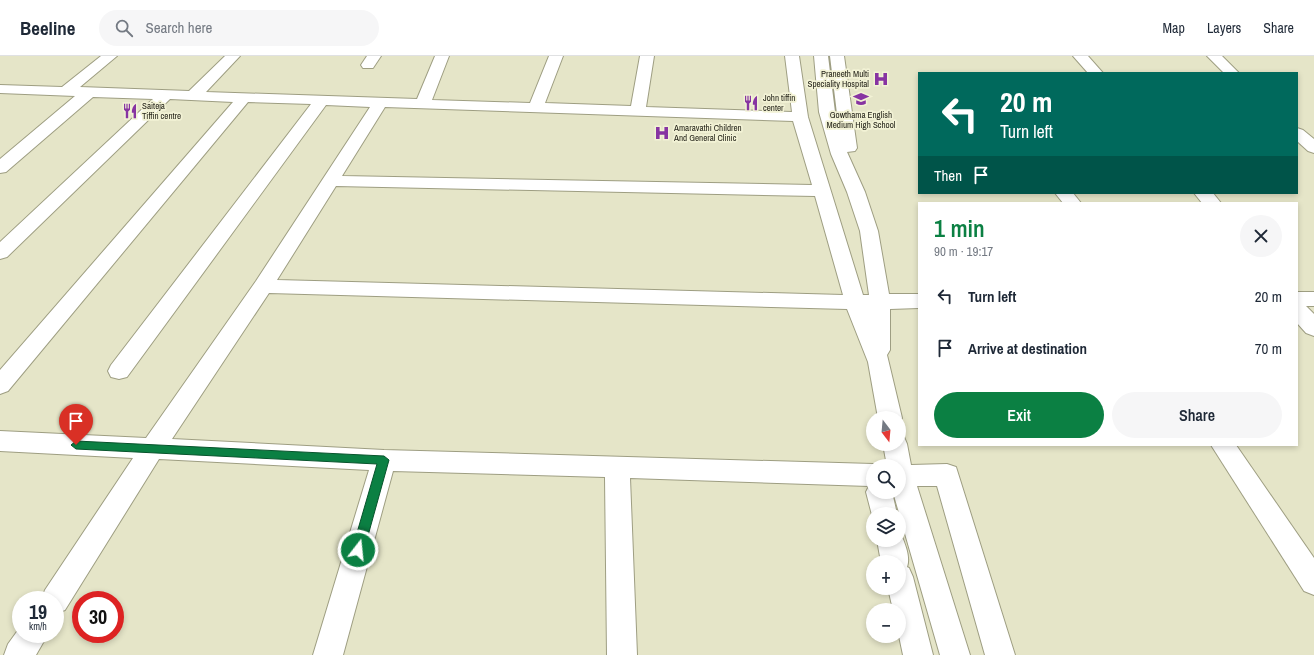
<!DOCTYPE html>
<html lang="en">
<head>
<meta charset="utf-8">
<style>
	body { margin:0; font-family:"Archivo Narrow",sans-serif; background:#f6f6f7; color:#1f2937; height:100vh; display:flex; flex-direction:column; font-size:15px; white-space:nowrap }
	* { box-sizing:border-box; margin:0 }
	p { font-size:13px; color:#747a83 }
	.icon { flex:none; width:22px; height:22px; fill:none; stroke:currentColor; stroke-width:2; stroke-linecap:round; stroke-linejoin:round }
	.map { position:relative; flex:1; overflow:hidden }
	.details { position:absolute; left:918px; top:146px; width:380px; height:244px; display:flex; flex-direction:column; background:#fff; border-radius:0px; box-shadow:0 2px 6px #0003 }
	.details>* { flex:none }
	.top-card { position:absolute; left:918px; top:16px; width:380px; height:122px; border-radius:0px; box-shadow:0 2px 6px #0003; background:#00695c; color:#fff; overflow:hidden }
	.needle { width:26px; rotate:164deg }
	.buttons { position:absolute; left:866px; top:355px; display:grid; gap:8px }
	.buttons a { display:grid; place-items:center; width:40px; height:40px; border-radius:50%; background:#fff; box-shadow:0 2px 6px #0003; font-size:20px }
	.speed { position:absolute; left:12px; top:535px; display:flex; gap:8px; font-size:20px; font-weight:700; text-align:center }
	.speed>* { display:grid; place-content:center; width:52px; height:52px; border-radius:50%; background:#fff; box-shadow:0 2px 6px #0003; line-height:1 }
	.speed small { font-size:10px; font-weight:400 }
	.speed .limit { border:6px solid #d22; background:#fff; color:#111 }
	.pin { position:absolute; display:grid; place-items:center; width:34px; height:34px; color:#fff; margin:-41px -17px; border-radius:50% 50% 50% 0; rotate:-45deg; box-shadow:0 0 4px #0007 }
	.pin .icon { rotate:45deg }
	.me { position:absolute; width:44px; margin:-22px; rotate:16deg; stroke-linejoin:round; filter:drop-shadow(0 0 3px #0008) }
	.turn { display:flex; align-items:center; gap:14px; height:84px; padding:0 16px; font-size:18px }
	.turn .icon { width:52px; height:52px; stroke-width:2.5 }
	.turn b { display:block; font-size:28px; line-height:34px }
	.then { display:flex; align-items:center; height:38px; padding:0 16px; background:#0003; gap:8px; font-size:15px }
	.round { display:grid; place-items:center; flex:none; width:42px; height:42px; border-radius:21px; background:#f6f6f7 }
	.summary { display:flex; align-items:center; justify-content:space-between; height:68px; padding:0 16px }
	h1 { font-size:24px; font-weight:600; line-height:30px; color:#0b8043 }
	.cta { display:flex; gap:8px; margin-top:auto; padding:8px 16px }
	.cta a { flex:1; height:46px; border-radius:24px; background:#0b8043; color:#fff; font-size:16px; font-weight:600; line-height:46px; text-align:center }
	.cta a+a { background:#f6f6f7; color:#1f2937 }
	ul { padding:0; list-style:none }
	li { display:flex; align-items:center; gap:12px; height:52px; padding:0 16px }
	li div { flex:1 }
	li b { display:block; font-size:15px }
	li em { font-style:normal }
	header { display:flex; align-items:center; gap:24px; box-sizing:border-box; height:56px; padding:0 20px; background:#fff; border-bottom:1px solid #e0e1e3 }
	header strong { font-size:19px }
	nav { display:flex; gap:22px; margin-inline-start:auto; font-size:14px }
	.search { width:280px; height:36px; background:#f6f6f7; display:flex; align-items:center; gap:10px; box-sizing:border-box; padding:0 14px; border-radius:22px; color:#747a83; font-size:15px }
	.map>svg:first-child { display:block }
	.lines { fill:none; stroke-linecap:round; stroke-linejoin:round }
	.minor-casing { stroke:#9e9e82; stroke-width:2 }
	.minor { fill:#fff; fill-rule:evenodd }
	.route { fill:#0b8043; stroke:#07532c }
	.labels { text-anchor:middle; stroke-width:3.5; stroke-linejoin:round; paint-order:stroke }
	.far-poi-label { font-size:9px; fill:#26251b; stroke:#f2f2d5; text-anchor:start }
</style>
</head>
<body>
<header>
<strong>Beeline</strong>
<div class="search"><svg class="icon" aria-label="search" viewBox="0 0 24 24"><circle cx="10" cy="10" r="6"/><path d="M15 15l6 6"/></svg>Search here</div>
<nav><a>Map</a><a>Layers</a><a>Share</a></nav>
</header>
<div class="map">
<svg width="1314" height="599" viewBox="0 0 1314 599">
	<rect width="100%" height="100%" fill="#e5e5c8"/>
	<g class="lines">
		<!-- minor casing -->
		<g class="minor-casing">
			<g id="minor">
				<path d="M101,0H117L80,31L189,35L225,0H240L206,36L417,43L435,0H449L432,44L530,47L549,0H563L545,47L631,50L640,0H654L646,51L792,56L785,0H799L808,61L863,239H869L860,175L847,136L831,98L819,56L814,0H828L835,56L838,66L830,0H844L857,92L855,95L847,96L865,136L878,175L889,238H919V252L890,253V294L887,299L902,362L899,367V362H878L868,306L847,253L269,237L172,383L384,394L873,408L878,410H873V436H892L897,458H873V463L866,436L869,430L630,422L637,599H607L605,421L393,415L343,599H313L369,414L159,403L65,554L55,558V544H41L45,534L133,402L0,395V375L146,382L256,225L370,51L326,49L127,321L119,323L111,321L108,315L111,309L311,48L248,46L8,335L0,338V314L233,46L170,43L7,201L0,203V186L153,43L93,41L6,116L0,117V103L75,40L0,37V29L62,31ZM385,51L793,65L812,129L342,120ZM336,130L815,140L843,239L277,224Z"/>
				<path d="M367,0H381L373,12H363L361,9Z"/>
				<path d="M1073,0H1088L1103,17H1088Z"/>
				<path d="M1207,0H1222L1239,17H1224Z"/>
				<path d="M1297,72L1303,74L1314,83V97L1308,95L1297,85Z"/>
				<path d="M1055,137H1073L1081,147H1063Z"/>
				<path d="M1194,137H1213L1221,147H1202Z"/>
				<path d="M1297,236H1314V250H1306L1314,258V280L1306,277L1297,267Z"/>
				<path d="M899,379L904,381L907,388L911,409L947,408L956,411L1015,599H985L937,430H917L970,599H940L893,436H899V410H887L883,388H899Z"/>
				<path d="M1211,389H1236L1314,502V539L1304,535Z"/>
				<path d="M899,475C904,484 911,501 907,511L909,512L913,521L933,599H903L899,580V554H893L888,532H899V506H881L877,484H899Z"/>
				<path d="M21,570V578H48L36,599H4L8,588Z"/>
			</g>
		</g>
		<!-- minor -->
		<use href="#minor" class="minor"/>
	</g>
	<!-- route -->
	<path class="route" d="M76,385L384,400L389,404L364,494L362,498L358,499L354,498L352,494L377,408L76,393L71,389Z"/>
	<!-- icons -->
	<defs>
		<g id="hospital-bare" transform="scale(1.2)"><path d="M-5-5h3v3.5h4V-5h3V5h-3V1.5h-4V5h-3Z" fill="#8734a2" stroke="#f2f2d5" stroke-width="2.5" paint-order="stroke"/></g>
		<g id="school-bare" transform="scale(1.2)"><path d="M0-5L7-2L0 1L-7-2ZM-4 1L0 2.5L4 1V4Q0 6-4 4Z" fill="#8734a2" stroke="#f2f2d5" stroke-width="2.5" paint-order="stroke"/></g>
		<g id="restaurant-bare" transform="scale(1.2)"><path d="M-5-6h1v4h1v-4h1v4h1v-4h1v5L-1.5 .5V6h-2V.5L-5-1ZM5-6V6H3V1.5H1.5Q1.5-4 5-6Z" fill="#8734a2" stroke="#f2f2d5" stroke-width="2.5" paint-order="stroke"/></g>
	</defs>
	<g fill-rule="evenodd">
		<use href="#hospital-bare" x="881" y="23"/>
		<use href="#school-bare" x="861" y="43"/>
		<use href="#restaurant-bare" x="751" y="47"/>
		<use href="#restaurant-bare" x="130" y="55"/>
		<use href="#hospital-bare" x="662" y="77"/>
	</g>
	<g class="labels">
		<!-- far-poi labels -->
		<g class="far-poi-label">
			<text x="869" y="21" text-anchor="end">Praneeth Multi<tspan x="869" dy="10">Speciality Hospital</tspan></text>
			<text x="763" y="45">John tiffin<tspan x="763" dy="10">center</tspan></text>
			<text x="142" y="53">Saiteja<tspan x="142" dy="10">Tiffin centre</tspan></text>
			<text x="861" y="62" text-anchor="middle">Gowthama English<tspan x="861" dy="10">Medium High School</tspan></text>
			<text x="674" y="75">Amaravathi Children<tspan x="674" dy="10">And General Clinic</tspan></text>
		</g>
	</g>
</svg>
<div class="buttons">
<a><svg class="needle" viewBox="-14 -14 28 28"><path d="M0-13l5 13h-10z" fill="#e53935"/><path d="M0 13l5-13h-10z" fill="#747a83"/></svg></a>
<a><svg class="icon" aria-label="search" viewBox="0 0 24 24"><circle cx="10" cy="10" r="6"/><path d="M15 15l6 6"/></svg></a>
<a><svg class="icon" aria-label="layers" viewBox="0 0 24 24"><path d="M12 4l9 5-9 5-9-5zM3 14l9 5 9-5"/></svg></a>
<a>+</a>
<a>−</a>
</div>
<div class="speed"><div>19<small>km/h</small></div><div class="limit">30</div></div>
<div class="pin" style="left:76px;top:389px;background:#d93025"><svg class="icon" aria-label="arrive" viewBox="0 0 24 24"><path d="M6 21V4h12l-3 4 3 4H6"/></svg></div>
<svg class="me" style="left:358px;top:494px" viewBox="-20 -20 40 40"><circle r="17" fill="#0b8043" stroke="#fff" stroke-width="3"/><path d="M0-11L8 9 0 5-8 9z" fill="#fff"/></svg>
<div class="top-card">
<div class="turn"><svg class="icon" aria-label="left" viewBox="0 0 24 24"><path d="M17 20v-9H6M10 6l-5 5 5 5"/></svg><div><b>20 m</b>Turn left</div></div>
<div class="then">Then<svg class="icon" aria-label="arrive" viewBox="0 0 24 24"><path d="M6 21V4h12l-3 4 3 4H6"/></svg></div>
</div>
<section class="details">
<div class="summary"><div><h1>1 min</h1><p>90 m · 19:17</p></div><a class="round"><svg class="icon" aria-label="close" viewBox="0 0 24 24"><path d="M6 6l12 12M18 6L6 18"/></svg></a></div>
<ul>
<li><svg class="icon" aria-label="left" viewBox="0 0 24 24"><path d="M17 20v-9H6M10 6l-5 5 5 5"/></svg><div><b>Turn left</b></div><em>20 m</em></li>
<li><svg class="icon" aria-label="arrive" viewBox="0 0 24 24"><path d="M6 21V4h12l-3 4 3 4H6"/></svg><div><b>Arrive at destination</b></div><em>70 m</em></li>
</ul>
<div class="cta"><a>Exit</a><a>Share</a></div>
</section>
</div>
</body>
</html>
